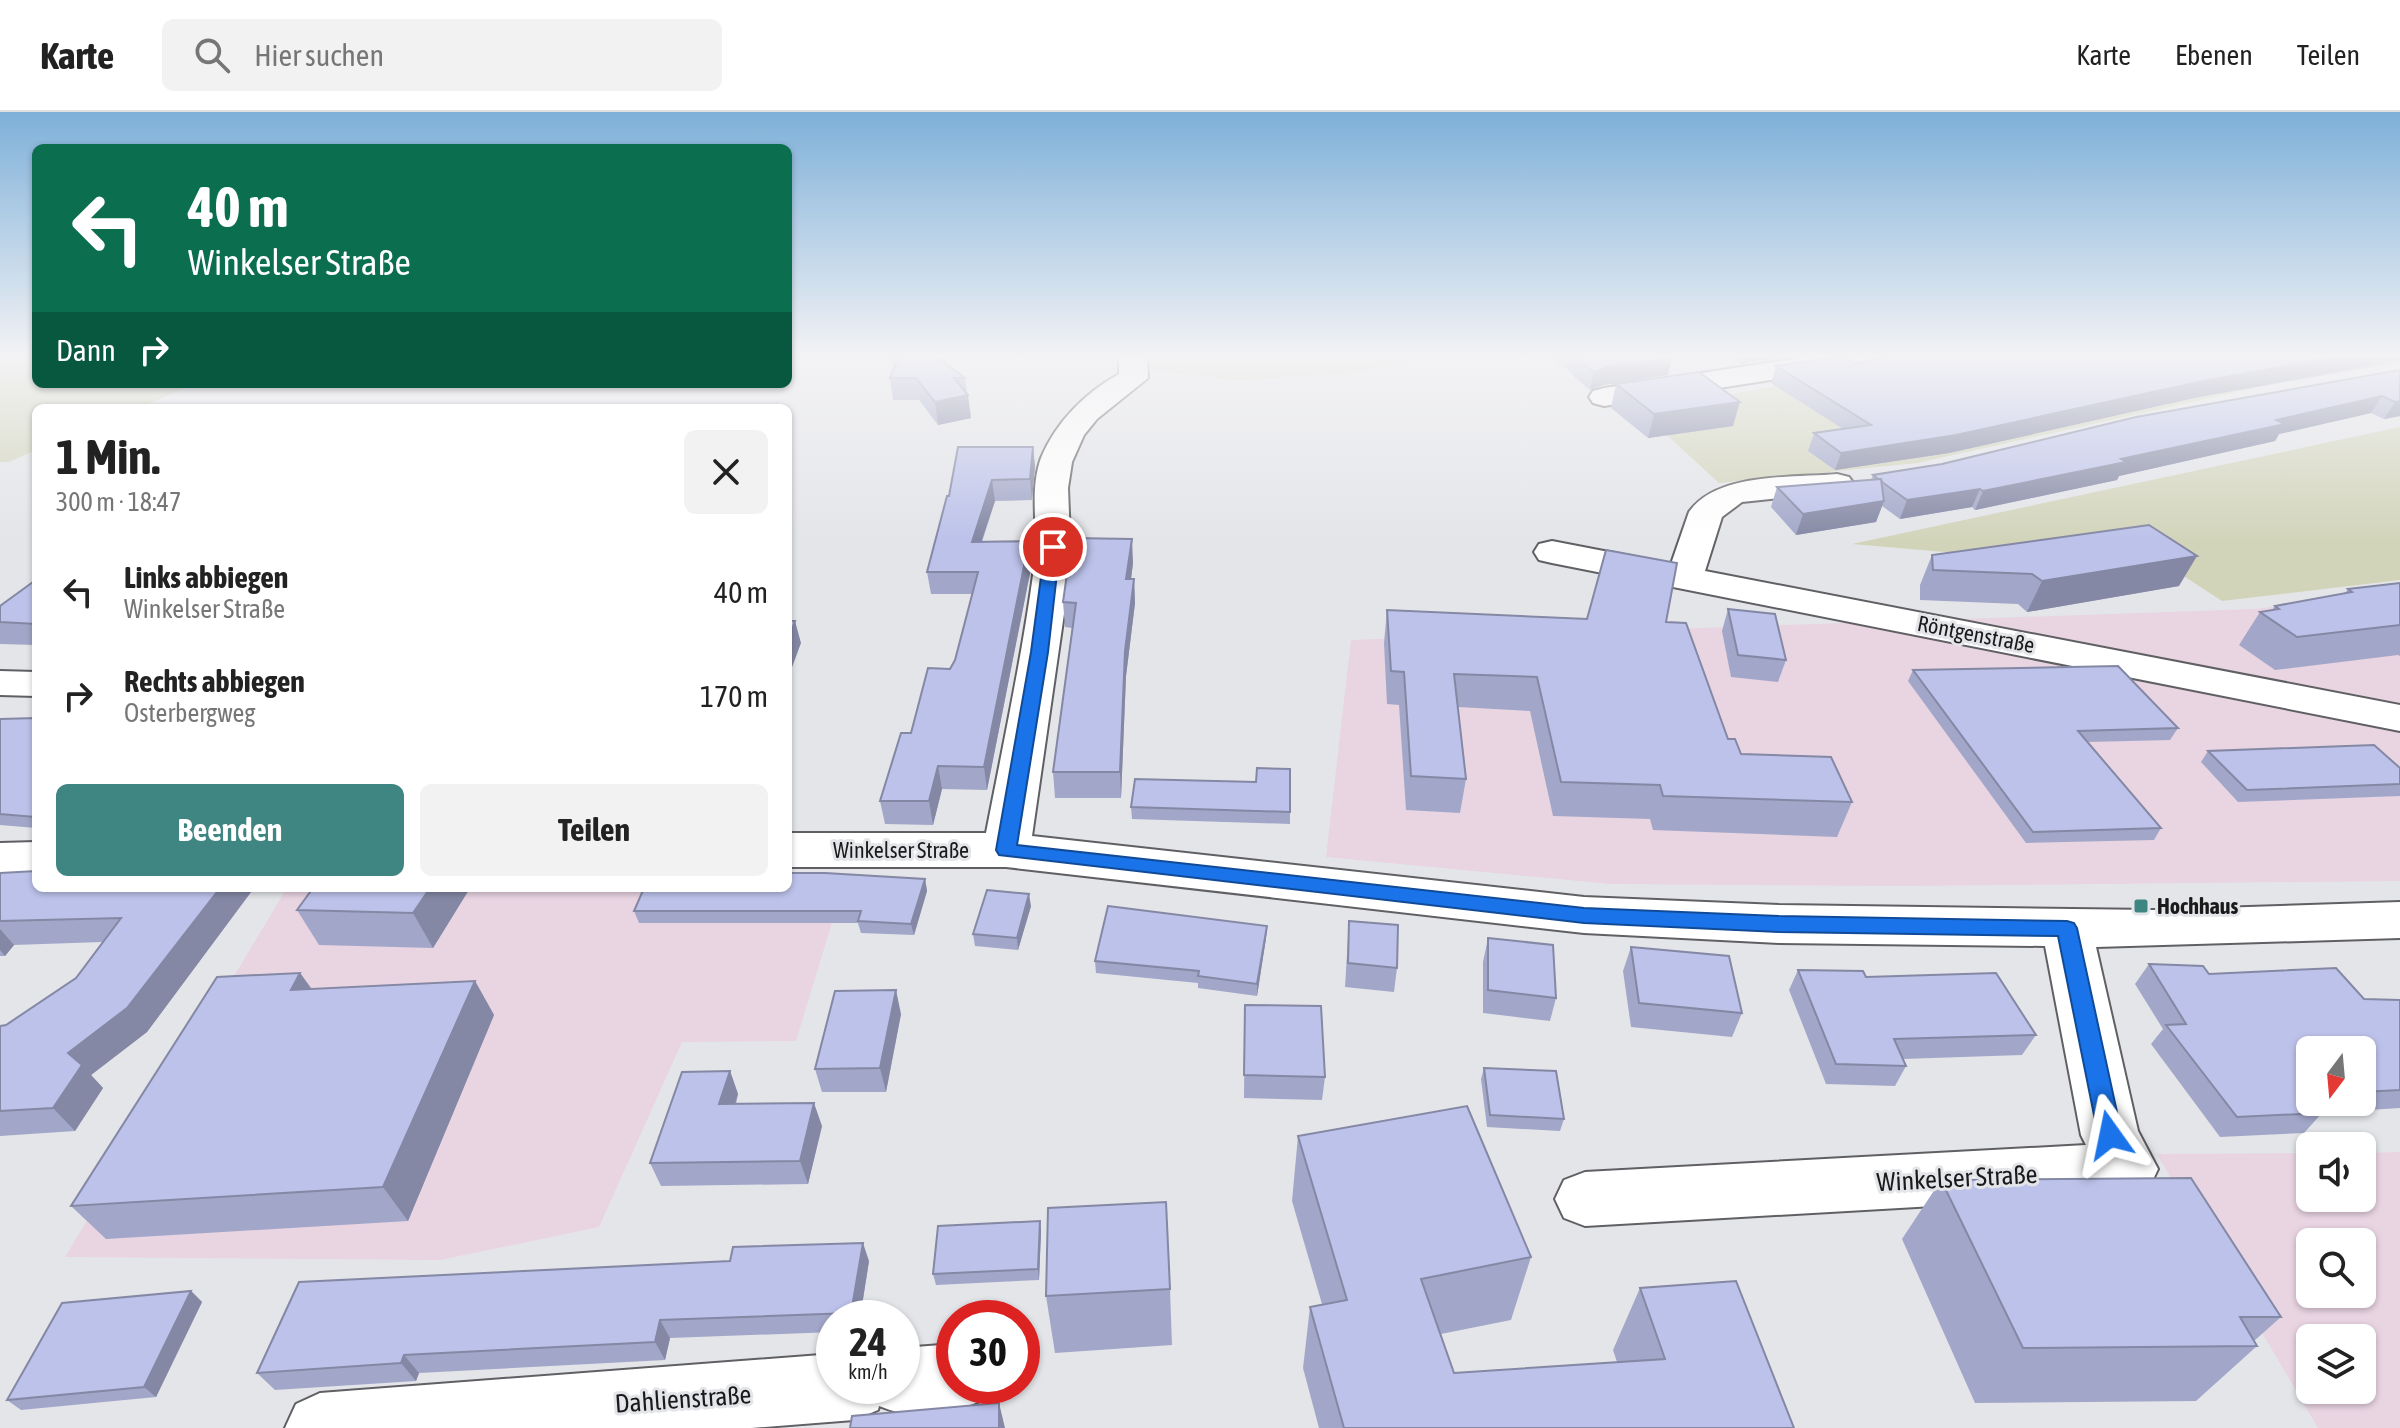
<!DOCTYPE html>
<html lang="de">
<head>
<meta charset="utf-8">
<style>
	body { margin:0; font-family:"Asap Condensed",sans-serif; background:#f2f2f2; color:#222; height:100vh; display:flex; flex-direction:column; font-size:30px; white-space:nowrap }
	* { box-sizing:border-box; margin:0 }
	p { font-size:26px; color:#767676 }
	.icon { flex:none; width:44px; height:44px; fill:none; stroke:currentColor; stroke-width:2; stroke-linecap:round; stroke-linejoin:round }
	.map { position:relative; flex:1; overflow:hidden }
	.side { position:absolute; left:32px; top:292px; width:760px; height:488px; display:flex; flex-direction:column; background:#fff; border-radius:12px; box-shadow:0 2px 6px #0004 }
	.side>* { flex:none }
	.hud { position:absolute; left:32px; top:32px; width:760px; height:244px; border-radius:12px; box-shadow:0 2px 6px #0004; background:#0b6e4f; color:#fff; overflow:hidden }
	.needle { width:52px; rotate:196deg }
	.buttons { position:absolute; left:2296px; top:924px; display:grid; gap:16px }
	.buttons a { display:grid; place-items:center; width:80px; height:80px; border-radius:12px; background:#fff; box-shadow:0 2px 6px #0004; font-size:40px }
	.speed { position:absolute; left:816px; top:1188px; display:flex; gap:16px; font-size:40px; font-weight:700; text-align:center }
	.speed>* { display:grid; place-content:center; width:104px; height:104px; border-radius:50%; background:#fff; box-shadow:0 2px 6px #0004; line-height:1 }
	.speed small { font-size:20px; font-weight:400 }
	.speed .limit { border:12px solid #d22; background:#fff; color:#111 }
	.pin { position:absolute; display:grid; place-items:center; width:68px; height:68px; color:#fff; margin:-34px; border:4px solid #fff; border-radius:50%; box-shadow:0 2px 8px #0007 }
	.me { position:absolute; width:88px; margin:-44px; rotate:348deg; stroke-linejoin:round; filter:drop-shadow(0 0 6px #0008) }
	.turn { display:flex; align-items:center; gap:28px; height:168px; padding:0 24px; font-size:36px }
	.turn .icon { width:104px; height:104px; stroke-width:2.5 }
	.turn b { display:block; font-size:56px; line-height:68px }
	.then { display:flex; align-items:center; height:76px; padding:0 24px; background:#0003; gap:16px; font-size:30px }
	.round { display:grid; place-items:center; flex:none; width:84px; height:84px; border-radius:12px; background:#f2f2f2 }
	.headline { display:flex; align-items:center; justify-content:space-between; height:136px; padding:0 24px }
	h1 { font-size:48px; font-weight:700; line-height:60px }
	.action { display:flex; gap:16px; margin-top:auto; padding:16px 24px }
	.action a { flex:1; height:92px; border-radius:12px; background:#3f8683; color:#fff; font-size:32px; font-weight:700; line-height:92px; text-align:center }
	.action a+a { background:#f2f2f2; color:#222 }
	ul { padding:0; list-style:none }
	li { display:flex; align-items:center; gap:24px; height:104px; padding:0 24px }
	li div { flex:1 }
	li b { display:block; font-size:30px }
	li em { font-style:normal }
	header { display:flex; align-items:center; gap:48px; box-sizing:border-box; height:112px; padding:0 40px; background:#fff; border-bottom:2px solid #e0e0e0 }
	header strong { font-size:38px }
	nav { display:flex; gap:44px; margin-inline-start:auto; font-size:28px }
	.search { width:560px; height:72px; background:#f2f2f2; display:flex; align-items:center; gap:20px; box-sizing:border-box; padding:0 28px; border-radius:12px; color:#767676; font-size:30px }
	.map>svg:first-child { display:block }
	.industrial { fill:#e9d4e2; fill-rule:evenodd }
	.green { fill:#d2d4ba }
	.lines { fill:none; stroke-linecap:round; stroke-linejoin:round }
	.minor-casing { stroke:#606064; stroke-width:4 }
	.minor { fill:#fff; fill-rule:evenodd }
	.wall { fill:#a2a7c9; fill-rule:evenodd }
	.shaded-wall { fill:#8488a4 }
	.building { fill:#bcc2ea; stroke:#8488a4; stroke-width:2 }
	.route { fill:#1a73e8; stroke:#114b97; stroke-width:2 }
	.poi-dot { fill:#3f8683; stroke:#e4e5e9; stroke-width:3 }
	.labels { text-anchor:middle; stroke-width:6; stroke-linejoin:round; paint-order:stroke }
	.street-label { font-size:22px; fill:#1a1a1b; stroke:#e4e5e9 }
	.poi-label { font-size:22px; font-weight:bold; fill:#1a1a1b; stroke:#e4e5e9; text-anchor:start }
	.near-street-label { font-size:26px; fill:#1a1a1b; stroke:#e4e5e9 }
</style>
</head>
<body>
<header>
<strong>Karte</strong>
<div class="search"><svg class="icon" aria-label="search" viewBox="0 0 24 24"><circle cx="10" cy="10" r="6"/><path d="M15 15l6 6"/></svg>Hier suchen</div>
<nav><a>Karte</a><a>Ebenen</a><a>Teilen</a></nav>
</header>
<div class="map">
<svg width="2400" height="1316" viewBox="0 0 2400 1316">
	<rect width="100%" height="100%" fill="#e4e5e9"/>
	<!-- industrial -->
	<g class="industrial">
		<path d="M2400,479V769L1899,774L1611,772L1326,745L1351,528L2255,497Z"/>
		<path d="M788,760L847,761L796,929L682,930L599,1115L440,1148L65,1145L287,776H788Z"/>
		<path d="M2400,1040V1316H2318L2157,1042L2310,1041V1086H2362V1041ZM2310,1130H2362V1182H2310ZM2310,1226H2362V1278H2310Z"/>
	</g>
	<!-- green -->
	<g class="green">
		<path d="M0,243H36V272H196L138,296H36V338L9,350H0Z"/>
		<path d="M1128,243H1430L1356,261L1237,268L1155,259Z"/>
		<path d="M1939,243H2393L2377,253L2318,262L1917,351L1719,371L1635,294L1718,285Z"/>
		<path d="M2400,315V468L2222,489L2133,431L2002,445L1852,432Z"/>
	</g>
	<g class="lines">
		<!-- minor casing -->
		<g class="minor-casing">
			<g id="minor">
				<path d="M1119,243H1147L1148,266L1097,307L1084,323L1072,350L1068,376L1071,453L1032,724L1584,785L1779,793L2153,798L2400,790V826L2096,835L2138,1019L2158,1057L2149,1076L2128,1083L1585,1114L1564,1106L1555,1087L1564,1068L1585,1060L2086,1033L2081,1023L2045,834L1779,831L1584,821L1006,755H788V721H986C1003,633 1022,545 1034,456C1040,420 1028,382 1041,346C1056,310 1085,281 1119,262Z"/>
				<path d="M1820,243H1893L1889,249L1879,251L1604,294L1593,291L1589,285L1593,279L1604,276Z"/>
				<path d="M1837,362L1849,365L1854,372L1849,379L1742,390L1722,405L1705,459L2400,593V619L1552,451L1539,448L1534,440L1539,432L1552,429L1671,452L1689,400C1717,360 1793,366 1837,362Z"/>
				<path d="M0,559L36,560V584L0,583Z"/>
				<path d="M36,730V764L0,765V731Z"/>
				<path d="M954,1232V1274H984L978,1290C945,1304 913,1308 879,1294L878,1298L854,1308L751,1316H285L296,1292L320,1281L834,1242V1274H902V1236Z"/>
			</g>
		</g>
		<!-- minor -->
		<use href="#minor" class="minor"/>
	</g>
	<!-- wall -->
	<g class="wall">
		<path d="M885,243H933L965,266L971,306L938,313L919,288H893L890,266L894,255Z"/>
		<path d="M1548,243H1669L1668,263L1603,273L1590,278L1572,263V261Z"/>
		<path d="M1727,243H1797L1741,252Z"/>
		<path d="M2400,243V250L2194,286L1949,341L1835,358L1808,339L1814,321L1843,317L1771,271L1776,254Z"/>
		<path d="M2400,258V304L2384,307L2371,301L2279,322L2275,329L2119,364L2117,368L1975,398L1972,395L1900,407L1882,394L1876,410L1796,423L1771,395L1777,375L1871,368L1873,363L1942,352Z"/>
		<path d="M1616,272L1733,314L1648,326L1611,296Z"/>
		<path d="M1033,335L1035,355L1032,388L995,389L982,430L1032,451L987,678L942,677L933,713L885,712L880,689L911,621L955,548L972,482H931L927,460L949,384Z"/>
		<path d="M1932,443L2179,474L2027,500L2018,492L1920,488V473Z"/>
		<path d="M1133,451L1131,467H1134L1135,491L1126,564L1121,686H1055L1053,660L1072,516L1065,515L1063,490Z"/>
		<path d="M36,470V533L0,532V494Z"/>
		<path d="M2400,471V544L2398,543L2275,558L2239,533L2260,500L2272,498L2275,494L2345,481L2348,477Z"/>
		<path d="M1728,497L1786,548L1778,570L1731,565L1722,519Z"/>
		<path d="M1387,498L1666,510L1728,627L1741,642L1852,690L1837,725L1653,718L1650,707L1553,704L1530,599L1458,595L1466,667L1460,701L1406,698L1399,593L1387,592L1384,531Z"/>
		<path d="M1913,558L2178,616L2170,628L2088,630L2161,716L2154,728L2026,731L1908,569Z"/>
		<path d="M36,606V716L0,713V607Z"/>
		<path d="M2208,639L2400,656V684L2238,690L2201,650Z"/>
		<path d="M1131,695L1290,700V712L1132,707Z"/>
		<path d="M0,761L36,776H254L147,920L91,963L103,976L75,1019L0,1024V914L6,913L76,866L102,830L14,833L5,844H0Z"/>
		<path d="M925,767L927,779L914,823L861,821L858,811H639L634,799Z"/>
		<path d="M470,776L433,836L319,833L297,798Z"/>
		<path d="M1031,794L1018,838L975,834L973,822Z"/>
		<path d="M1349,809L1397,856L1394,880L1345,875Z"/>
		<path d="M1267,814L1266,826L1257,884L1198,876V871L1096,861L1095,849Z"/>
		<path d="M1488,826L1556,886L1550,909L1483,901V850Z"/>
		<path d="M1631,835L1742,901L1732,925L1631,915L1623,859Z"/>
		<path d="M2149,852L2364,887L2400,888V996L2322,1001L2304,1021L2220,1025L2151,932L2163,917L2135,872ZM2310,938H2362V990H2310Z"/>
		<path d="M1798,858L1866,865L2036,923L2022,943L1903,947L1906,954L1895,974L1826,972L1789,878Z"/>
		<path d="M300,861L312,877L475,869L494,903L408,1109L106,1127L71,1094Z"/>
		<path d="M1245,893L1325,965L1322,988L1244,986Z"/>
		<path d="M901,902L886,980H822L815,957Z"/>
		<path d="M1484,956L1564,1007L1560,1019L1487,1015L1481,967Z"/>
		<path d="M730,959L738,982L736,992L822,1014L808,1072L661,1074L650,1051Z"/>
		<path d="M1298,1024L1531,1145L1511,1208L1441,1222L1454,1261L1617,1250L1613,1238L1640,1176L1794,1316H1319L1303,1256L1310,1195L1322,1192L1292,1089Z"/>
		<path d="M1941,1068L2281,1205L2254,1229L2257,1234L2196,1289L1975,1291L1902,1127Z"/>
		<path d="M1040,1109L1041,1120L1039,1168L936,1173L933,1162Z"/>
		<path d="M869,1149L860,1206H834V1220L670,1226L665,1248L419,1261L416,1269L275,1278L257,1261Z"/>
		<path d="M1170,1177L1172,1233L1055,1241L1046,1184Z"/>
		<path d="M191,1179L202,1190L156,1285L21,1298L7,1288Z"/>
	</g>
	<!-- shaded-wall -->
	<g class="shaded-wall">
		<path d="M1743,243H1797L1741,252Z"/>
		<path d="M2347,243H2400V248L2194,286L1949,341L1835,358L1841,341L2203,269Z"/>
		<path d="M1672,246L1668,263L1603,273L1590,278L1594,260L1607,255Z"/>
		<path d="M968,283L971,306L938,313L935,290Z"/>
		<path d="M2382,284L2371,301L2279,322L2275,329L2119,364L2117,368L1975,398L1983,379L2121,347L2276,308Z"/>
		<path d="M2400,289V304L2384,307L2395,290Z"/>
		<path d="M1740,290L1733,314L1648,326L1654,302Z"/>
		<path d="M1033,335L1035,355L1032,388L1030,367Z"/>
		<path d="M992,368L995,389L974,451L972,430Z"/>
		<path d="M1980,377L1972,395L1900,407L1907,388Z"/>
		<path d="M1884,389L1876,410L1796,423L1803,402Z"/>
		<path d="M1132,427L1133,451L1128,491L1126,467Z"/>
		<path d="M1029,429L1032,451L987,678L984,655Z"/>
		<path d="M2197,444L2179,474L2027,500L2042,469Z"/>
		<path d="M1134,467L1135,491L1126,564L1121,686L1120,660L1125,539Z"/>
		<path d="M795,509L801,531L788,566V528Z"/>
		<path d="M938,654L942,677L933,713L929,689Z"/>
		<path d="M925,767L927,779L914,823L911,812Z"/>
		<path d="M220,776H254L147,920L91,963L103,976L75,1019L53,996L68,941Z"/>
		<path d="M430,776H470L433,836L413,801Z"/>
		<path d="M1029,782L1031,794L1018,838L1017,826Z"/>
		<path d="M1267,814L1266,826L1257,884V872Z"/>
		<path d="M0,817L14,833L5,844L0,838Z"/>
		<path d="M300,861L324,895L291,878Z"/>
		<path d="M475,869L494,903L408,1109L383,1075Z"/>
		<path d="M896,878L901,902L886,980L880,956Z"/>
		<path d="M730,959L738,982L728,1015L719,992Z"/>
		<path d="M814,991L822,1014L808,1072L800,1049Z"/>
		<path d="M1040,1109L1041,1120L1039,1168L1038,1157Z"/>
		<path d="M863,1131L869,1149L860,1206H853L851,1201Z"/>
		<path d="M191,1179L202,1190L156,1285L144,1275Z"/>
		<path d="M660,1208L670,1226L665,1248L655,1230Z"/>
		<path d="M404,1243L419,1261L416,1269L401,1251Z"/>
		<path d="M999,1291L1005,1316H999Z"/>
	</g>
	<!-- building -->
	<g class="building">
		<path d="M898,243H933L965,266H954L968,283L935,290L916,266H890L899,244Z"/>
		<path d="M1576,243H1669L1672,246L1607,255L1594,260L1575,246L1579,245Z"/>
		<path d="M1896,243H2347L2203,269L1956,323L1841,341L1814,321L1871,313L1776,254L1843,244L1855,251Z"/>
		<path d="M2400,258V289L2395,290L2382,284L2276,308L2285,312L2121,347L2126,350L1983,379L1980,377L1907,388L1882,370L1881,367H1878L1873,363L1942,352L2136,305Z"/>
		<path d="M1699,260L1740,290L1654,302L1616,272Z"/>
		<path d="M958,335H1033L1030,367L992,368L972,430L1029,429L984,655L938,654L929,689H880L901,621H911L928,556L950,557L955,548L978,460H927L947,384H949Z"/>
		<path d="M1881,367L1884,389L1803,402L1777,375Z"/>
		<path d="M2149,413L2197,444L2042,469L2032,462L1933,458L1932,443Z"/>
		<path d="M1072,426L1132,427L1126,467H1134L1125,539L1120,660H1053L1076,491L1063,490Z"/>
		<path d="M1606,438L1677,451L1666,510L1686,511L1728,627H1735L1741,642L1831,645L1852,690L1663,684L1660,673L1561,670L1537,565L1454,562L1466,667L1411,664L1404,560L1391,559L1387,498L1587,507Z"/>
		<path d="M33,470H36V512L0,510V494Z"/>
		<path d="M2400,471V513L2297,525L2260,500L2279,497L2275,494L2352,480L2348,477Z"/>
		<path d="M1728,497L1775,502L1786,548L1738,543Z"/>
		<path d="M788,509H795L788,528Z"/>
		<path d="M2118,554L2178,616L2078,619L2161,716L2033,720L1913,558Z"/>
		<path d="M36,606V704L35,705L0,702V607Z"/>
		<path d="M2374,633L2400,656V672L2247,678L2208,639Z"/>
		<path d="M1257,656L1290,657V700L1131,695L1135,667L1256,670Z"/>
		<path d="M36,759V776H220L127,896L68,941L82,953L53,996L0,999V914L6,913L76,866L121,806L0,809V761Z"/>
		<path d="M788,761H825L925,767L911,812L858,809L861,799H634L644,776H788Z"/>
		<path d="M313,776H430L413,801L297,798Z"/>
		<path d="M987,778L1029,782L1017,826L973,822Z"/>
		<path d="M1108,794L1267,814L1257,872L1198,864L1199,859L1095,849Z"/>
		<path d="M1349,809L1398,813L1397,856L1348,851Z"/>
		<path d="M1488,826L1553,833L1556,886L1488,878Z"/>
		<path d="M1631,835L1729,844L1742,901L1639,891Z"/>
		<path d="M2149,852L2203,854L2209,862L2336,856L2364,887L2400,888V978L2362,980V938H2310V983H2307L2310,986V990H2313L2322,1001L2237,1005L2166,913L2186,912Z"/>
		<path d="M1798,858L1863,859L1866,865L1996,861L2036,923L1894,927L1906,954L1836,952Z"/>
		<path d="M300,861L291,878L475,869L383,1075L71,1094L217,865Z"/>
		<path d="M896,878L880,956L815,957L835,879Z"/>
		<path d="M1245,893L1321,894L1325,965L1244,963Z"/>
		<path d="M1484,956L1556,959L1564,1007L1490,1003Z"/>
		<path d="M730,959L719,992L814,991L800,1049L650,1051L682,960Z"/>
		<path d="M1467,994L1531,1145L1421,1167L1454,1261L1665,1247L1640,1176L1736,1169L1794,1316H1344L1310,1195L1347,1188L1298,1024Z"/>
		<path d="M2191,1066L2281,1205H2240L2257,1234L2023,1236L1941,1068Z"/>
		<path d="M1166,1090L1170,1177L1046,1184L1048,1096Z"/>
		<path d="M1040,1109L1038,1157L933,1162L938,1114Z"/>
		<path d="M863,1131L851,1201L660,1208L655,1230L404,1243L401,1251L257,1261L299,1170L730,1149L733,1135Z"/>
		<path d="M191,1179L144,1275L7,1288L62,1191Z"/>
		<path d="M999,1291V1316H850L852,1304Z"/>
	</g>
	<!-- sky -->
	<linearGradient id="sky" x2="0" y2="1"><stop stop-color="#7eb0d9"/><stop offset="0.57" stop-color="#f3f3f5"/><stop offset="1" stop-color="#f3f3f5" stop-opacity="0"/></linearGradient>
	<rect width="2400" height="428" fill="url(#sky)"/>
	<!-- route -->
	<path class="route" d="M1053,431L1060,435L1048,540L1017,733L1584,796L1779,804L2067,809L2074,811L2077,816L2122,1023L2118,1031L2110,1034L2101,1031L2098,1023L2058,824L1779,820L1584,811L999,743L996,738L1031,540L1045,435Z"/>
	<!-- markers -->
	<rect class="poi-dot" x="2133" y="786" width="16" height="16" rx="4"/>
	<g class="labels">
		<!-- street labels -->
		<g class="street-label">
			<text transform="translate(1976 522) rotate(11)" y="8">Röntgenstraße</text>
			<text x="901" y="746">Winkelser Straße</text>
		</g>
		<!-- poi labels -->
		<g class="poi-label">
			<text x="2157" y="802">Hochhaus</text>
		</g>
		<!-- near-street labels -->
		<g class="near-street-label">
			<text transform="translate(1957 1066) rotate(-3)" y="9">Winkelser Straße</text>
			<text transform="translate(683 1287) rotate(-4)" y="9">Dahlienstraße</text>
		</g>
	</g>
</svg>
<div class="buttons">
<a><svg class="needle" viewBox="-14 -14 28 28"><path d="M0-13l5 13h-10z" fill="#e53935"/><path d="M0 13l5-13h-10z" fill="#767676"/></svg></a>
<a><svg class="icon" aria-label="sound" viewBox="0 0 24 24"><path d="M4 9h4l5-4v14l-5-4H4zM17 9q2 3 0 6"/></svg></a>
<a><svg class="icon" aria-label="search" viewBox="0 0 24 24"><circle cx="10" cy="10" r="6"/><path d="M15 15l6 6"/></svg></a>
<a><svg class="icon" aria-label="layers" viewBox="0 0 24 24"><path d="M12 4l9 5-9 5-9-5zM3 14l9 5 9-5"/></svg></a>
</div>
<div class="speed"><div>24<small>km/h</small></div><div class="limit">30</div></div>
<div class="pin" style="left:1053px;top:435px;background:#d93025"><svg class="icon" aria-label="arrive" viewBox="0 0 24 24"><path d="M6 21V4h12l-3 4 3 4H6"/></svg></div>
<svg class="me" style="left:2110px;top:1023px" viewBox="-20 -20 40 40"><path d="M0-17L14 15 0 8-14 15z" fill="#1a73e8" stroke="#fff" stroke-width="4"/></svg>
<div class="hud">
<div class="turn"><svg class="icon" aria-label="left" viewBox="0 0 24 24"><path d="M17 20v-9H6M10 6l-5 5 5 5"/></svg><div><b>40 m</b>Winkelser Straße</div></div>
<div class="then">Dann<svg class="icon" aria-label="right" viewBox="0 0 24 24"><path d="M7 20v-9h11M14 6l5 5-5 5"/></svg></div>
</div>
<section class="side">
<div class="headline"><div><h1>1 Min.</h1><p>300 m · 18:47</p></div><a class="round"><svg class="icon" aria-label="close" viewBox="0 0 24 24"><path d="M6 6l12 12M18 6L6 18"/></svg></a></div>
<ul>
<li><svg class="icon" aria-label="left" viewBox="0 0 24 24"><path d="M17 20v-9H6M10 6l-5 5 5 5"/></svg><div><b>Links abbiegen</b><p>Winkelser Straße</p></div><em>40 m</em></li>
<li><svg class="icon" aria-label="right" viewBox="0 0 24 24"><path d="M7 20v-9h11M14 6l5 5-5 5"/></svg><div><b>Rechts abbiegen</b><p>Osterbergweg</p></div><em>170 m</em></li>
</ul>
<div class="action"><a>Beenden</a><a>Teilen</a></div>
</section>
</div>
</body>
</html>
